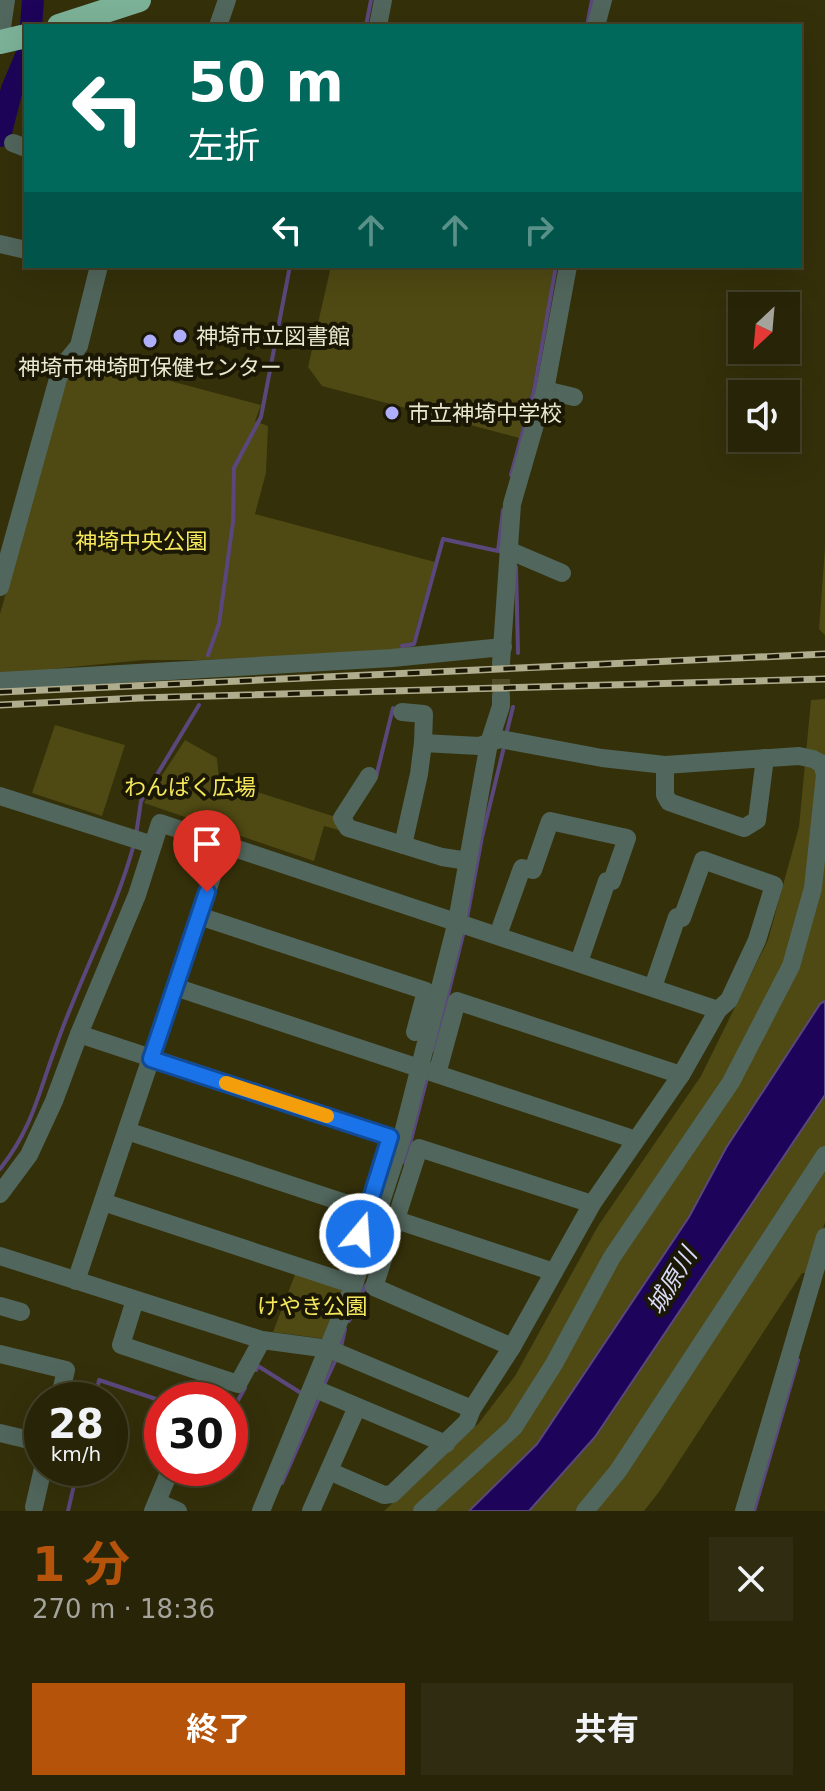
<!DOCTYPE html>
<html lang="ja">
<head>
<meta charset="utf-8">
<style>
	body { margin:0; font-family:"DejaVu Sans","Noto Sans JP",sans-serif; background:#2f2c12; color:#f1f3f6; height:100vh; display:flex; flex-direction:column; font-size:30px; white-space:nowrap }
	* { box-sizing:border-box; margin:0 }
	p { font-size:26px; color:#a4a49c }
	.icon { flex:none; width:44px; height:44px; fill:none; stroke:currentColor; stroke-width:2; stroke-linecap:round; stroke-linejoin:round }
	.map { position:relative; height:1511px; overflow:hidden }
	.details { display:flex; flex-direction:column; background:#272408; flex:1 }
	.details>* { flex:none }
	.guide { position:absolute; left:24px; top:24px; width:778px; height:244px; border-radius:0px; box-shadow:0 8px 32px #0002,0 0 0 2px #434129; background:#00695c; color:#fff; overflow:hidden }
	.needle { width:52px; rotate:206deg }
	.fabs { position:absolute; left:728px; top:292px; display:grid; gap:16px }
	.fabs a { display:grid; place-items:center; width:72px; height:72px; border-radius:0px; background:#272408; box-shadow:0 8px 32px #0002,0 0 0 2px #434129; font-size:40px }
	.speed { position:absolute; left:24px; top:1382px; display:flex; gap:16px; font-size:40px; font-weight:700; text-align:center }
	.speed>* { display:grid; place-content:center; width:104px; height:104px; border-radius:50%; background:#272408; box-shadow:0 8px 32px #0002,0 0 0 2px #434129; line-height:1 }
	.speed small { font-size:20px; font-weight:400 }
	.speed .limit { border:12px solid #d22; background:#fff; color:#111 }
	.pin { position:absolute; display:grid; place-items:center; width:68px; height:68px; color:#fff; margin:-82px -34px; border-radius:50% 50% 50% 0; rotate:-45deg; box-shadow:0 0 8px #0007 }
	.pin .icon { rotate:45deg }
	.me { position:absolute; width:88px; margin:-44px; rotate:18deg; stroke-linejoin:round; filter:drop-shadow(0 0 6px #0008) }
	.turn { display:flex; align-items:center; gap:28px; height:168px; padding:0 32px; font-size:36px }
	.turn .icon { width:104px; height:104px; stroke-width:2.5 }
	.turn b { display:block; font-size:56px; line-height:68px }
	.lanes { display:flex; align-items:center; height:76px; padding:0 32px; background:#0003; justify-content:center; gap:40px; direction:ltr }
	.lanes .off { opacity:.35 }
	.round { display:grid; place-items:center; flex:none; width:84px; height:84px; border-radius:0px; background:#2f2c12 }
	.overview { display:flex; align-items:center; justify-content:space-between; height:136px; padding:0 32px }
	h1 { font-size:48px; font-weight:700; line-height:60px; color:#b45309 }
	.button { display:flex; gap:16px; margin-top:auto; padding:16px 32px }
	.button a { flex:1; height:92px; border-radius:0px; background:#b45309; color:#fff; font-size:32px; font-weight:700; line-height:92px; text-align:center }
	.button a+a { background:#2f2c12; color:#f1f3f6 }
	.map>svg:first-child { display:block }
	.green { fill:#4f4913 }
	.water { fill:#1d045a; stroke:#5a487d; stroke-width:2 }
	.lines { fill:none; stroke-linecap:round; stroke-linejoin:round }
	.stream { stroke:#5a487d; stroke-width:4 }
	.river { stroke:#1d045a; stroke-width:22 }
	.minor-tunnel { stroke:#4f4c27; stroke-width:18; stroke-dasharray:18 9; stroke-linecap:butt }
	.minor { stroke:#51665c; stroke-width:18 }
	.highway { stroke:#7cb298; stroke-width:24 }
	.rail-casing { stroke:#b0ad8f; stroke-width:7 }
	.rail { stroke:#1a1704; stroke-width:4; stroke-dasharray:12; stroke-linecap:butt }
	.route-casing { stroke:#114b97; stroke-width:20 }
	.route { stroke:#1a73e8; stroke-width:14 }
	.slow { stroke:#f59e0b; stroke-width:14 }
	.poi-dot { fill:#aeaefa; stroke:#1a1704; stroke-width:3 }
	.labels { text-anchor:middle; stroke-width:8; stroke-linejoin:round; paint-order:stroke }
	.poi-label { font-size:22px; fill:#eae8ce; stroke:#1a1704; text-anchor:start }
	.park-label { font-size:22px; fill:#f6e85c; stroke:#1a1704 }
	.water-label { font-size:24px; font-style:italic; fill:#d8daf7; stroke:#1a1704 }
</style>
</head>
<body>
<div class="map">
<svg width="825" height="1511" viewBox="0 0 825 1511">
	<rect width="100%" height="100%" fill="#34300a"/>
	<!-- green -->
	<g class="green">
		<path d="M331,266H555L532,389L519,438L322,386L308,367Z"/>
		<path d="M84,358L261,405L255,421L268,426L266,473L255,514L435,562L411,647L392,652L200,660H144L0,674V614L68,370Z"/>
		<path d="M825,548V635L819,629Z"/>
		<path d="M825,699V1001L820,1004L726,1148L689,1217L537,1444L469,1511H384L478,1424L515,1376L598,1226L701,1076L768,940L799,827L811,700Z"/>
		<path d="M55,725L125,745L102,816L32,793Z"/>
		<path d="M185,740L217,758L219,780L339,818L342,831L324,826L314,861L144,803Z"/>
		<path d="M825,1095V1222L810,1273H802L659,1492L644,1511H529L595,1437Z"/>
		<path d="M296,1272L347,1290L326,1339L273,1332Z"/>
	</g>
	<!-- water -->
	<path class="water" d="M825,1001V1095L595,1437L529,1511H469L537,1444L689,1217L726,1148L820,1004Z"/>
	<g class="lines">
		<!-- stream -->
		<g class="stream">
			<path d="M366,26L371,0"/>
			<path d="M587,26L592,0"/>
			<path d="M511,475L534,390L556,266"/>
			<path d="M516,567L518,653"/>
			<path d="M402,646L414,644L443,539L498,551L503,510"/>
			<path d="M208,655L219,624L233,522L234,468L261,417L290,266"/>
			<path d="M506,735L513,707"/>
			<path d="M376,777L393,708"/>
			<path d="M136,835L141,801L199,705"/>
			<path d="M467,918L482,837L504,747"/>
			<path d="M434,1050L464,931"/>
			<path d="M405,1163L427,1078"/>
			<path d="M0,1169C33,1127 38,1094 56,1046C80,977 115,914 134,844"/>
			<path d="M349,1321L366,1285"/>
			<path d="M341,1347L345,1329"/>
			<path d="M256,1370L258,1366L301,1393"/>
			<path d="M323,1387L336,1359"/>
			<path d="M95,1400L99,1380L162,1401"/>
			<path d="M230,1414L245,1388"/>
			<path d="M282,1483L320,1396"/>
			<path d="M68,1511L78,1468"/>
			<path d="M754,1511L798,1360"/>
		</g>
		<!-- river -->
		<g class="river">
			<path d="M31,26L33,0"/>
			<path d="M0,136L12,89L26,56"/>
		</g>
		<!-- minor-tunnel -->
		<path class="minor-tunnel" d="M501,697V663"/>
		<!-- minor -->
		<g class="minor">
			<path d="M218,26L227,0"/>
			<path d="M378,26L383,0"/>
			<path d="M596,26L603,0"/>
			<path d="M0,41L6,0"/>
			<path d="M13,143L26,148"/>
			<path d="M0,244L26,250"/>
			<path d="M545,390L574,397"/>
			<path d="M508,550L562,573"/>
			<path d="M0,587L61,368L79,346L99,266"/>
			<path d="M501,663L512,504L545,390L568,266"/>
			<path d="M0,681L392,658L503,647"/>
			<path d="M402,712L424,714L423,743L479,746L500,739L602,758L665,765L799,756L813,759L822,764L825,775L813,888L791,966L731,1082L612,1257L554,1364L514,1427L422,1511"/>
			<path d="M665,765V795L669,802L744,828L757,820L765,758"/>
			<path d="M369,776L342,818L348,828L442,857L468,861"/>
			<path d="M0,796L153,845"/>
			<path d="M403,845L419,774L423,743"/>
			<path d="M199,916L426,991L415,1032"/>
			<path d="M498,935L522,868L533,870L550,821L627,838L612,881H607L579,962"/>
			<path d="M175,987L636,1140"/>
			<path d="M79,1034L390,1137L384,1160"/>
			<path d="M437,1074L457,1001L681,1075"/>
			<path d="M127,1131L554,1272"/>
			<path d="M0,1194L29,1155L54,1101L79,1034L137,895L160,823L718,1010"/>
			<path d="M103,1202L345,1282L352,1260"/>
			<path d="M0,1256L262,1340L329,1349L472,1409"/>
			<path d="M76,1281L223,844"/>
			<path d="M135,1300L121,1345L238,1384L262,1340"/>
			<path d="M0,1306L21,1312"/>
			<path d="M512,1347L374,1287L419,1148L592,1204"/>
			<path d="M0,1354L66,1370L59,1400"/>
			<path d="M313,1388L446,1444"/>
			<path d="M0,1433L42,1443"/>
			<path d="M329,1471L384,1495L392,1494L467,1422L472,1409L512,1347L592,1204L681,1075L718,1010L729,1000L757,940L774,885L703,860L682,918L677,917L653,987"/>
			<path d="M157,1502L178,1511"/>
			<path d="M34,1507L43,1468"/>
			<path d="M153,1511L171,1468"/>
			<path d="M261,1511L354,1285L401,1141L457,921L489,743L501,706V697"/>
			<path d="M311,1511L357,1407"/>
			<path d="M585,1511L618,1471L825,1155"/>
			<path d="M744,1511L825,1237"/>
		</g>
		<!-- highway -->
		<g class="highway">
			<path d="M59,26L139,0"/>
			<path d="M0,42L26,36"/>
		</g>
		<!-- rail casing -->
		<g class="rail-casing">
			<g id="rail">
				<path d="M0,692L825,654"/>
				<path d="M0,705L139,698L825,679"/>
			</g>
		</g>
		<!-- rail -->
		<use href="#rail" class="rail"/>
	</g>
	<g class="lines">
		<!-- route casing -->
		<g class="route-casing">
			<path id="route" d="M207,892L151,1059L390,1137L360,1234"/>
		</g>
		<!-- route -->
		<use href="#route" class="route"/>
		<!-- slow -->
		<path class="slow" d="M226,1083L327,1116"/>
	</g>
	<!-- markers -->
	<g class="poi-dot">
		<circle cx="180" cy="336" r="8"/>
		<circle cx="150" cy="341" r="8"/>
		<circle cx="392" cy="413" r="8"/>
	</g>
	<g class="labels">
		<!-- poi labels -->
		<g class="poi-label">
			<text x="196" y="344">神埼市立図書館</text>
			<text x="150" y="375" text-anchor="middle">神埼市神埼町保健センター</text>
			<text x="408" y="421">市立神埼中学校</text>
		</g>
		<!-- park labels -->
		<g class="park-label">
			<text x="141" y="549">神埼中央公園</text>
			<text x="190" y="795">わんぱく広場</text>
			<text x="312" y="1314">けやき公園</text>
		</g>
		<!-- water labels -->
		<g class="water-label">
			<text transform="translate(672 1281) rotate(-59)" y="8">城原川</text>
		</g>
	</g>
</svg>
<div class="fabs">
<a><svg class="needle" viewBox="-14 -14 28 28"><path d="M0-13l5 13h-10z" fill="#e53935"/><path d="M0 13l5-13h-10z" fill="#a4a49c"/></svg></a>
<a><svg class="icon" aria-label="sound" viewBox="0 0 24 24"><path d="M4 9h4l5-4v14l-5-4H4zM17 9q2 3 0 6"/></svg></a>
</div>
<div class="speed"><div>28<small>km/h</small></div><div class="limit">30</div></div>
<div class="pin" style="left:207px;top:892px;background:#d93025"><svg class="icon" aria-label="arrive" viewBox="0 0 24 24"><path d="M6 21V4h12l-3 4 3 4H6"/></svg></div>
<svg class="me" style="left:360px;top:1234px" viewBox="-20 -20 40 40"><circle r="17" fill="#1a73e8" stroke="#fff" stroke-width="3"/><path d="M0-11L8 9 0 5-8 9z" fill="#fff"/></svg>
<div class="guide">
<div class="turn"><svg class="icon" aria-label="left" viewBox="0 0 24 24"><path d="M17 20v-9H6M10 6l-5 5 5 5"/></svg><div><b>50 m</b>左折</div></div>
<div class="lanes"><svg class="icon" aria-label="left" viewBox="0 0 24 24"><path d="M17 20v-9H6M10 6l-5 5 5 5"/></svg><svg class="icon off" aria-label="ahead" viewBox="0 0 24 24"><path d="M12 20V5M6 11l6-6 6 6"/></svg><svg class="icon off" aria-label="ahead" viewBox="0 0 24 24"><path d="M12 20V5M6 11l6-6 6 6"/></svg><svg class="icon off" aria-label="right" viewBox="0 0 24 24"><path d="M7 20v-9h11M14 6l5 5-5 5"/></svg></div>
</div>
</div>
<section class="details">
<div class="overview"><div><h1>1 分</h1><p>270 m · 18:36</p></div><a class="round"><svg class="icon" aria-label="close" viewBox="0 0 24 24"><path d="M6 6l12 12M18 6L6 18"/></svg></a></div>
<div class="button"><a>終了</a><a>共有</a></div>
</section>
</body>
</html>
